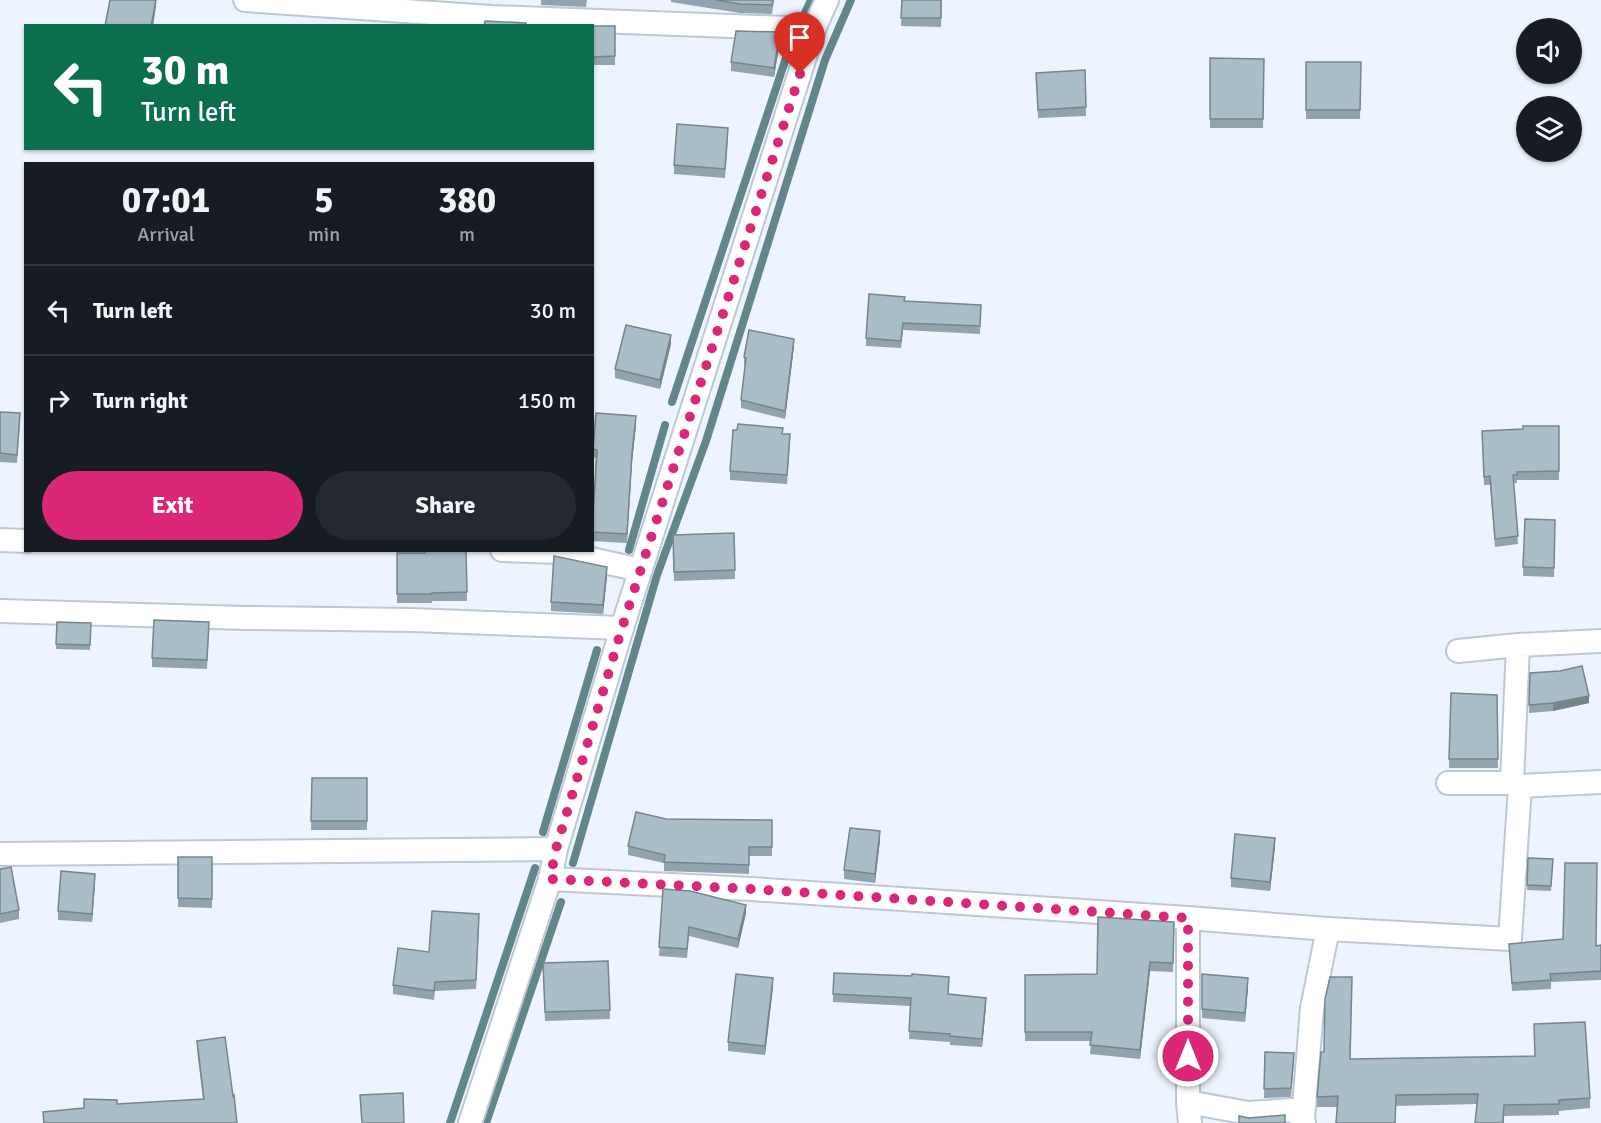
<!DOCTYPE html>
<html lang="en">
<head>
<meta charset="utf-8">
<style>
	body { margin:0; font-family:Signika,sans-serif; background:#242831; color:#f1f3f6; height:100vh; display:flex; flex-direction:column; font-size:22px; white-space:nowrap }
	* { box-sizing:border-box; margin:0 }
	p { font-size:20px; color:#9ea1a6 }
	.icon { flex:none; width:33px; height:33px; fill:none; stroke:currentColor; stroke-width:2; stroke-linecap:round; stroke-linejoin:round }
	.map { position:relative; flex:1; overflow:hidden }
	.drawer { position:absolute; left:24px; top:162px; width:570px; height:390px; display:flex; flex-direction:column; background:#171b24; border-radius:0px; box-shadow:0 2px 4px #0004 }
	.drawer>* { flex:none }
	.guide { position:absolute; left:24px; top:24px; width:570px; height:126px; border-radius:0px; box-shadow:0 2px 4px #0004; background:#0b6e4f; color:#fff; overflow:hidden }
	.fabs { position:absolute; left:1516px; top:18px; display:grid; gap:12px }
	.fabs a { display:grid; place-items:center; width:66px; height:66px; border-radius:50%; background:#171b24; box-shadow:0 2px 4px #0004; font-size:30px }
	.pin { position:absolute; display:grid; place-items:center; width:51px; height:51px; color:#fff; margin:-62px -26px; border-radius:50% 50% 50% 0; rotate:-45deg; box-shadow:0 0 6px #0007 }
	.pin .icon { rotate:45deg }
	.me { position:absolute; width:66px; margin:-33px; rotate:0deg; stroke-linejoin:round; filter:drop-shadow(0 0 4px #0008) }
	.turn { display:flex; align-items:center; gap:21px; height:126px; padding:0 18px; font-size:27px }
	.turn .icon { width:78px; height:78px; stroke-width:2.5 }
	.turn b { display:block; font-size:42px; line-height:51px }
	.eta { display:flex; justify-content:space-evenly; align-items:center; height:102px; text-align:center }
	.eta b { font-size:36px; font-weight:700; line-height:42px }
	.primary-button { display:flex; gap:12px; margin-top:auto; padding:12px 18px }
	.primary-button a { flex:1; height:69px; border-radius:36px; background:#db2777; color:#fff; font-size:24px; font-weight:700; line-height:69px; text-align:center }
	.primary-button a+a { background:#242831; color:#f1f3f6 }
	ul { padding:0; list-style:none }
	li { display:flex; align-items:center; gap:18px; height:90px; padding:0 18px; border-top:2px solid #363941 }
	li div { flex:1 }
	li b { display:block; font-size:22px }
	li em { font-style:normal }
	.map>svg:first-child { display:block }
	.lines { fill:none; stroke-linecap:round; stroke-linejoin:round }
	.stream { stroke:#62868a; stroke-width:8 }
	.minor-casing { stroke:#bcc8d8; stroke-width:26 }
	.minor { stroke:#fff; stroke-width:22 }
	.wall { fill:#91a3ac }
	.shaded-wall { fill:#76858c }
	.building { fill:#a9bec8; stroke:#76858c; stroke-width:1.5 }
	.route { stroke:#db2777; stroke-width:10; stroke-dasharray:0 18 }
</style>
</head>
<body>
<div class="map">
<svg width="1601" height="1123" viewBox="0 0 1601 1123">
	<rect width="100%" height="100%" fill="#edf4fe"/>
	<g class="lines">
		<!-- stream -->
		<g class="stream">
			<path d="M805,13L811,0"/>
			<path d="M672,402L789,49"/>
			<path d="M629,550L665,425"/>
			<path d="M543,832L597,650"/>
			<path d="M573,863L657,575L706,441L825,60L851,0"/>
			<path d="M450,1123L535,868"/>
			<path d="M486,1123L561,902"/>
		</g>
		<!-- minor casing -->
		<g class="minor-casing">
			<g id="minor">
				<path d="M245,0L491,17L814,29"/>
				<path d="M0,540L26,541"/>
				<path d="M502,550L560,552L640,570"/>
				<path d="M0,611L246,618L412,620L622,628"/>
				<path d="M1601,641L1518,645L1512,783L1520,786L1601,782"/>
				<path d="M1458,651L1518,645"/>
				<path d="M1448,783H1512"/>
				<path d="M0,854L556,849"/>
				<path d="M550,879L751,889L1188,918"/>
				<path d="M1188,1102V918L1328,929L1510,939L1520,786"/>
				<path d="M1303,1119L1312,1008L1328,929"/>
				<path d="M470,1123L550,879L556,849L622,628L814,29L827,0"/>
				<path d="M1190,1123L1188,1102L1248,1113L1293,1110L1303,1119L1304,1123"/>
			</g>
		</g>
		<!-- minor -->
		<use href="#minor" class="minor"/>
	</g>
	<!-- wall -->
	<g class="wall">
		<path d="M541,0H587L586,7L541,5Z"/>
		<path d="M671,0H774L772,14L740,13L671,2Z"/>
		<path d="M902,0H942L941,27L901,26Z"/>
		<rect x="592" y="26" width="23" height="39"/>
		<path d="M780,41L774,77L731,71V62Z"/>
		<path d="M1210,58L1264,59L1263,128H1210Z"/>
		<path d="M1306,62H1361L1360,119H1306Z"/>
		<path d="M1085,70L1086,116L1038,118L1036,73Z"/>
		<path d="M728,137L725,178L674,174V165Z"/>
		<path d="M905,301L981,305L980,334L903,330L901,348L866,346V338Z"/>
		<path d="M671,344L660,389L615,378V369Z"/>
		<path d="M794,346L785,419L741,408V400L745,365H744V357Z"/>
		<path d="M0,412L20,422L17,463L0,462Z"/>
		<path d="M636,425L632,462L627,543L592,541L596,458H593V449Z"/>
		<path d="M1559,426V480H1517V483H1513L1518,544L1495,547L1490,485H1484L1482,431L1523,429Z"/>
		<path d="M783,434L790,443L787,484L730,480V471Z"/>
		<path d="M1525,519L1555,520L1554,577L1523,576Z"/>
		<path d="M734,533L735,579L674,581L673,535Z"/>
		<path d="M466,550L467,601H432V603H397V553H425Z"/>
		<path d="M607,576L603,614L551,611V602Z"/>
		<path d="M57,622L91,623L90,650L56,649Z"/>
		<path d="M209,630L207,669L152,667V658Z"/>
		<path d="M1530,673L1589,703L1553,711L1529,713Z"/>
		<path d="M1451,693L1497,695L1498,768H1449Z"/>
		<path d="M312,778H367V830H311Z"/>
		<path d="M666,819L772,820V856H749V874L664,871V863L628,855V846Z"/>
		<path d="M880,840L875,883L844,879V870Z"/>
		<path d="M1275,847L1270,891L1231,887V878Z"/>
		<path d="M178,857H212V908L178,907Z"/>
		<path d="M1528,858L1553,859L1551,891L1527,890Z"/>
		<path d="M0,869L19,910V919L0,923Z"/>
		<path d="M95,883L92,922L58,920V911Z"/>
		<path d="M663,889L746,913L738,948L689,936L687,958L659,956Z"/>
		<path d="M1174,922L1173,972L1150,971L1140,1059L1090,1054L1091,1041H1025V975L1097,974Z"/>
		<path d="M479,923L476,989L435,991L434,1000L393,994V985L429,952Z"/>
		<path d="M1509,944L1601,945V980L1551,982V989L1512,991Z"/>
		<path d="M608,961L610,1019L545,1021L543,963Z"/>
		<path d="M1202,974L1248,987L1245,1022L1202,1018Z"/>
		<path d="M773,987L765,1055L728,1051V1042Z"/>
		<path d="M833,994H949L986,1006L982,1047L950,1045V1042L909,1039L910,1006L833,1002Z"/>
		<path d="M197,1041L237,1123H43V1112L203,1099L197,1050Z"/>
		<path d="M1265,1052L1294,1062L1291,1097L1264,1098Z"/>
		<path d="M1350,1059L1590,1098V1108L1559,1111V1115L1504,1116V1123H1475L1477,1104L1396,1106L1395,1123H1336L1337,1107H1317V1097Z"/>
	</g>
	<!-- shaded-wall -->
	<g class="shaded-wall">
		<path d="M156,0V7L153,26H151Z"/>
		<path d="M780,32V41L774,77V68Z"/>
		<path d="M671,335V344L660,389V380Z"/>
		<path d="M794,339V346L785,419V411Z"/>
		<path d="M636,416V425L632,462L627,543L632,453Z"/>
		<path d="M607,567V576L603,614V605Z"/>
		<path d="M1589,696V703L1553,711V703Z"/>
		<path d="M880,831V840L875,883V874Z"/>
		<path d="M1275,838V847L1270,891V882Z"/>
		<path d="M95,874V883L92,922V914Z"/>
		<path d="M746,905V913L738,948V939Z"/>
		<path d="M1150,962V971L1140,1059V1050Z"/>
		<path d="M773,978V987L765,1055V1046Z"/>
		<path d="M1248,978V987L1245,1022V1013Z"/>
		<path d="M986,998V1006L982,1047V1039Z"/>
	</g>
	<!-- building -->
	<g class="building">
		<path d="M110,0H156L151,26H105Z"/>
		<path d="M716,0H773L772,5L740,4Z"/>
		<path d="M902,0H941V18H901Z"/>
		<path d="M485,21L526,23V26H484Z"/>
		<path d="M592,26H615V56L592,57Z"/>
		<path d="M736,31L780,32L774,68L731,62Z"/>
		<path d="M1210,58L1264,59L1263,119H1210Z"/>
		<path d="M1306,62H1361L1360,110H1306Z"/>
		<path d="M1085,70L1086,107L1038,110L1036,73Z"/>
		<path d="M677,124L728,128L725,169L674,165Z"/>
		<path d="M869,294L905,297L904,301L981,305L980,326L903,323L901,341L866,338Z"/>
		<path d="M626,325L671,335L660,380L615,369Z"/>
		<path d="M749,330L794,339L785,411L741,400L746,358L744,357Z"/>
		<path d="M0,412L20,413L17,455L0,453Z"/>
		<path d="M596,413L636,416L632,453L627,534L592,532L597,450L593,449Z"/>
		<path d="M738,424L783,428L782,434H790L787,475L730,471L733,430H737Z"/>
		<path d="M1523,426H1559V471L1517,472V475H1513L1518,536L1495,539L1490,476L1484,477L1482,431L1523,429Z"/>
		<path d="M1525,519L1555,520L1554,568L1523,567Z"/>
		<path d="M734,533L735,570L674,572L673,535Z"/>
		<path d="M425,550H466L467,592L432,593V594H397V553H425Z"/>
		<path d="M554,556L607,567L603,605L551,602Z"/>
		<path d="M154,620L209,622L207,660L152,658Z"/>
		<path d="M57,622L91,623L90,645L56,644Z"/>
		<path d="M1582,666L1589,696L1553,703L1529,705L1530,673L1560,671Z"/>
		<path d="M1451,693L1497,695L1498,759H1449Z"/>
		<path d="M312,778H367V821H311Z"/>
		<path d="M636,812L666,819L772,820V847H749V865L664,862L665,855L628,846Z"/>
		<path d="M850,828L880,831L875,874L844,870Z"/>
		<path d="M1235,834L1275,838L1270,882L1231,878Z"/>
		<path d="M178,857H212V899L178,898Z"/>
		<path d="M1528,858L1553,859L1551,886L1527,885Z"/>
		<path d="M1565,863H1597L1596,946L1601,945V971L1550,974L1551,980L1512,983L1509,944L1563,939Z"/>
		<path d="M11,867L19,910L0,914V869Z"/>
		<path d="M61,871L95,874L92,914L58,911Z"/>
		<path d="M663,889L690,891L746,905L738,939L689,927L687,949L659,947Z"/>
		<path d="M432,911L479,914L476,980L435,982L434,991L393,985L398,948L429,952Z"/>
		<path d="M1098,917L1174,922L1173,963L1150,962L1140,1050L1090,1045L1092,1032H1025V975L1097,974Z"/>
		<path d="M608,961L610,1010L545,1012L543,963Z"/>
		<path d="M834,973L912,976V974L949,977L948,994L986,998L982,1039L950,1036V1034L909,1031L911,998L833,994Z"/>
		<path d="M736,974L773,978L765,1046L728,1042Z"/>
		<path d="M1202,974L1248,978L1245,1013L1202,1009Z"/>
		<path d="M1330,977H1352L1350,1059L1535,1056L1534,1024L1585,1022L1590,1098L1559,1100V1104L1504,1105L1503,1123H1475L1478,1094L1396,1095L1395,1123H1336L1338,1096L1317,1097L1321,1052H1324L1325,999Z"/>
		<path d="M225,1037L233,1096L234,1095L237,1123H44L43,1112L84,1108V1099L117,1100V1104L204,1099L197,1041Z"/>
		<path d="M1265,1052L1294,1053L1291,1088L1264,1089Z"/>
		<path d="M403,1093L404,1123H362L360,1095Z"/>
		<path d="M1285,1115V1123H1239V1116L1249,1118Z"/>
	</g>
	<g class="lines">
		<!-- route -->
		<path class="route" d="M800,74L622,628L556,849L550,879L751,889L1188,918V1056"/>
	</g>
</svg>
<div class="fabs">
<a><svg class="icon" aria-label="sound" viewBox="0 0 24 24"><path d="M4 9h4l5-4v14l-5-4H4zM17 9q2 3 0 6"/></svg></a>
<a><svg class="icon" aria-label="layers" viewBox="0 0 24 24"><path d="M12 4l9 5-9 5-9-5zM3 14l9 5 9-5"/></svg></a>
</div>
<div class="pin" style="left:800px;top:74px;background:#d93025"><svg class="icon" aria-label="arrive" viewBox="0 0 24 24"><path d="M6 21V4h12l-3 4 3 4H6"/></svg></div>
<svg class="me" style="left:1188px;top:1056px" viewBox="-20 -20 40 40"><circle r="17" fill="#db2777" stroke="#fff" stroke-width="3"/><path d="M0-11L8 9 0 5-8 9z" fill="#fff"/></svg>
<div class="guide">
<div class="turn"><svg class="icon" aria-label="left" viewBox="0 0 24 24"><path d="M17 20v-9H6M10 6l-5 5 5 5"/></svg><div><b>30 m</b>Turn left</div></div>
</div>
<section class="drawer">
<div class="eta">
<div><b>07:01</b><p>Arrival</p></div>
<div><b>5</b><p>min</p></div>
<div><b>380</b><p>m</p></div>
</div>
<ul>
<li><svg class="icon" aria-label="left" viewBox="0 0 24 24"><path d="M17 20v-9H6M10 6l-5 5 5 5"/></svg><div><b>Turn left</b></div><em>30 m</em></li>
<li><svg class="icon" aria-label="right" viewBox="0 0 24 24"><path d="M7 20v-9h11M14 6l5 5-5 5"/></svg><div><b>Turn right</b></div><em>150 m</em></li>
</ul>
<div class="primary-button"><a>Exit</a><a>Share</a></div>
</section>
</div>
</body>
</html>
